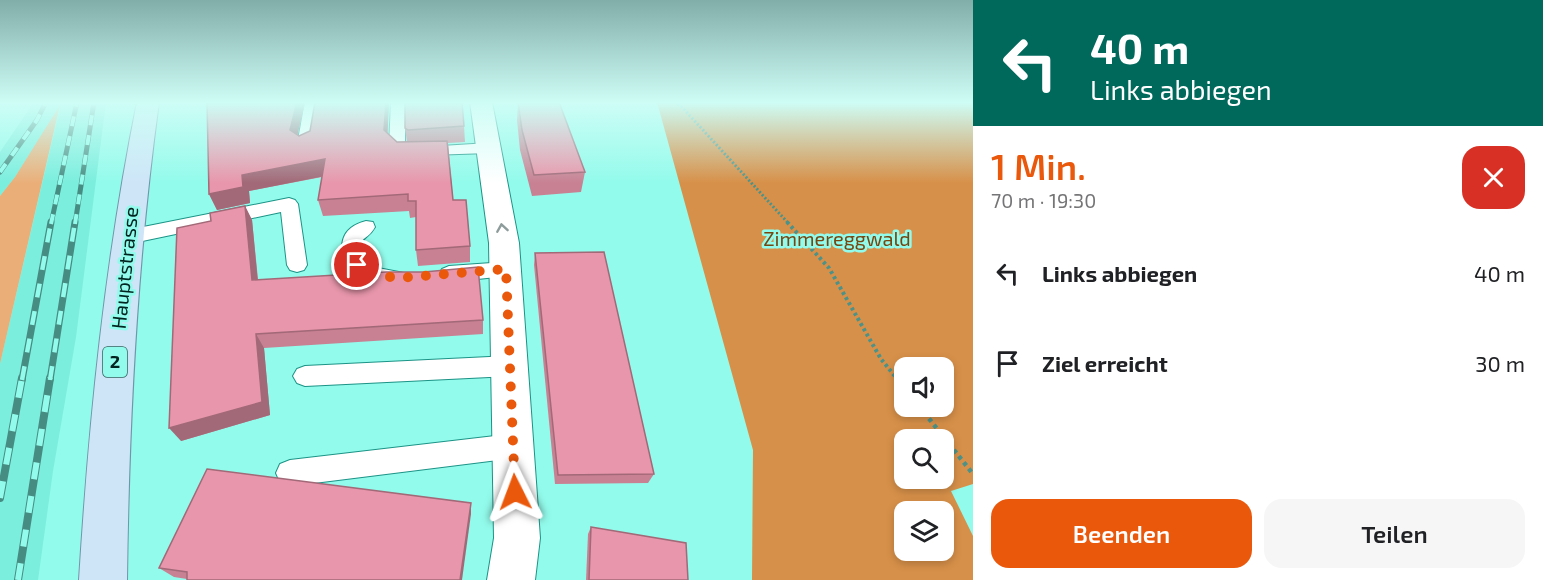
<!DOCTYPE html>
<html lang="de">
<head>
<meta charset="utf-8">
<style>
	body { margin:0; font-family:"Exo 2",sans-serif; background:#f6f6f6; color:#202124; height:100vh; display:flex; flex-direction:column; font-size:22px; white-space:nowrap }
	* { box-sizing:border-box; margin:0 }
	p { font-size:20px; color:#757577 }
	.icon { flex:none; width:33px; height:33px; fill:none; stroke:currentColor; stroke-width:2; stroke-linecap:round; stroke-linejoin:round }
	.map { position:relative; flex:1; overflow:hidden }
	.panel { display:flex; flex-direction:column; background:#fff; width:570px }
	.panel>* { flex:none }
	.guide { background:#00695c; color:#fff; overflow:hidden }
	.fabs { position:absolute; left:894px; top:357px; display:grid; gap:12px }
	.fabs a { display:grid; place-items:center; width:60px; height:60px; border-radius:12px; background:#fff; box-shadow:0 3px 9px #0003; font-size:30px }
	.pin { position:absolute; display:grid; place-items:center; width:51px; height:51px; color:#fff; margin:-26px; border:3px solid #fff; border-radius:50%; box-shadow:0 2px 6px #0007 }
	.me { position:absolute; width:66px; margin:-33px; rotate:357deg; stroke-linejoin:round; filter:drop-shadow(0 0 4px #0008) }
	.turn { display:flex; align-items:center; gap:21px; height:126px; padding:0 18px; font-size:27px }
	.turn .icon { width:78px; height:78px; stroke-width:2.5 }
	.turn b { display:block; font-size:42px; line-height:51px }
	.round { display:grid; place-items:center; flex:none; width:63px; height:63px; border-radius:18px; background:#f6f6f6 }
	.summary { display:flex; align-items:center; justify-content:space-between; height:102px; padding:0 18px }
	h1 { font-size:36px; font-weight:600; line-height:45px; color:#ea580c }
	.primary-button { display:flex; gap:12px; margin-top:auto; padding:12px 18px }
	.primary-button a { flex:1; height:69px; border-radius:18px; background:#ea580c; color:#fff; font-size:24px; font-weight:600; line-height:69px; text-align:center }
	.primary-button a+a { background:#f6f6f6; color:#202124 }
	ul { padding:0; list-style:none }
	li { display:flex; align-items:center; gap:18px; height:90px; padding:0 18px }
	li div { flex:1 }
	li b { display:block; font-size:22px }
	li em { font-style:normal }
	main { display:flex; flex:1; min-height:0 }
	.map>svg:first-child { display:block }
	.built { fill:#7beedd }
	.green { fill:#eaaf79 }
	.forest { fill:#d79049; fill-rule:evenodd }
	.lines { fill:none; stroke-linecap:round; stroke-linejoin:round }
	.service-casing { stroke:#1b9386; stroke-width:2 }
	.minor-casing { stroke:#1b9386; stroke-width:2 }
	.primary-casing { stroke:#7196a9; stroke-width:2 }
	.path-far2 { stroke:#4c9288; stroke-width:3; stroke-dasharray:2 2; stroke-linecap:butt }
	.path-far1 { stroke:#4c9288; stroke-width:4; stroke-dasharray:3 3; stroke-linecap:butt }
	.path { stroke:#4c9288; stroke-width:4.5; stroke-dasharray:4 4; stroke-linecap:butt }
	.service { fill:#fff; fill-rule:evenodd }
	.minor { fill:#fff; fill-rule:evenodd }
	.primary { fill:#cee5f8; fill-rule:evenodd }
	.rail-far2-casing { stroke:#478c82; stroke-width:5 }
	.rail-far1-casing { stroke:#478c82; stroke-width:7 }
	.rail-casing { stroke:#478c82; stroke-width:8 }
	.rail-far2 { stroke:#92fbeb; stroke-width:4; stroke-dasharray:10; stroke-linecap:butt }
	.rail-far1 { stroke:#92fbeb; stroke-width:4.5; stroke-dasharray:14; stroke-linecap:butt }
	.rail { stroke:#92fbeb; stroke-width:6; stroke-dasharray:17; stroke-linecap:butt }
	.wall { fill:#c88193 }
	.shaded-wall { fill:#a26978 }
	.building { fill:#e896ab; stroke:#a26978; stroke-width:1.5 }
	.oneway { stroke:#8d9c9b }
	.route { stroke:#ea580c; stroke-width:10; stroke-dasharray:0 18 }
	.labels { text-anchor:middle; stroke-width:5; stroke-linejoin:round; paint-order:stroke }
	.shield { fill:#92fbeb; stroke:#2d645d; stroke-width:1.5 }
	.shield-label { font-size:18px; font-weight:bold; fill:#022420 }
	.park-label { font-size:20px; fill:#764611; stroke:#92fbeb }
	.street-label { font-size:20px; fill:#022420; stroke:#92fbeb }
</style>
</head>
<body>
<main>
<div class="map">
<svg width="973" height="580" viewBox="0 0 973 580">
	<rect width="100%" height="100%" fill="#92fbeb"/>
	<!-- built -->
	<path class="built" d="M34,102H106L76,337L53,471L38,580H0V364L60,107L15,177L0,196V152Z"/>
	<!-- green -->
	<path class="green" d="M60,105L0,364V196L15,177Z"/>
	<!-- forest -->
	<path class="forest" d="M657,102H973V484L951,491L973,536V580H752L753,450ZM904,368H944V406H904ZM904,440H944V478H904ZM904,512H944V550H904Z"/>
	<g class="lines">
		<!-- service casing -->
		<g class="service-casing">
			<g id="service">
				<path d="M305,102H319L313,145L305,150L297,145Z"/>
				<path d="M391,102H405V145L409,148L489,143L497,148L489,153L399,156L389,146Z"/>
				<path d="M289,198L295,200L298,204L307,265L304,270L297,272L290,270L287,265L281,212L128,244L121,242L118,237L121,232L128,230Z"/>
				<path d="M366,221L373,222L375,227C365,245 356,232 366,261L378,268L404,273L407,278L404,283C385,289 366,280 350,270C337,248 339,228 366,221Z"/>
				<path d="M506,262L513,264L516,269L513,274L506,276L449,282L442,279L439,274L442,269L449,266Z"/>
				<path d="M510,356L518,359L522,366L518,373L510,376L305,386L297,383L293,376L297,369L305,366Z"/>
				<path d="M513,434L522,437L526,446L522,455L513,458L290,486L280,482L276,473L280,464L290,460Z"/>
			</g>
		</g>
		<!-- minor casing -->
		<g class="minor-casing">
			<path id="minor" d="M470,102H492L519,243L540,538L535,580H487L494,538L489,243Z"/>
		</g>
		<!-- primary casing -->
		<g class="primary-casing">
			<path id="primary" d="M137,102H159C137,261 129,420 127,580H79C89,419 105,260 137,102Z"/>
		</g>
		<!-- path-far2 -->
		<path class="path-far2" d="M674,102L681,106L789,224"/>
		<!-- path-far1 -->
		<path class="path-far1" d="M787,222L829,268L881,359L898,380"/>
		<!-- path -->
		<g class="path">
			<path d="M896,378L904,388"/>
			<path d="M919,406L973,474"/>
		</g>
		<!-- service -->
		<use href="#service" class="service"/>
		<!-- minor -->
		<use href="#minor" class="minor"/>
		<!-- primary -->
		<use href="#primary" class="primary"/>
		<!-- rail-far2 casing -->
		<g class="rail-far2-casing">
			<g id="rail-far2">
				<path d="M0,172L37,120L46,102"/>
				<path d="M51,224L77,102"/>
				<path d="M75,224L94,102"/>
			</g>
		</g>
		<!-- rail-far1 casing -->
		<g class="rail-far1-casing">
			<g id="rail-far1">
				<path d="M22,380L51,222"/>
				<path d="M50,380L75,222"/>
			</g>
		</g>
		<!-- rail casing -->
		<g class="rail-casing">
			<g id="rail">
				<path d="M0,498L22,378"/>
				<path d="M18,580L50,378"/>
			</g>
		</g>
		<!-- rail-far2 -->
		<use href="#rail-far2" class="rail-far2"/>
		<!-- rail-far1 -->
		<use href="#rail-far1" class="rail-far1"/>
		<!-- rail -->
		<use href="#rail" class="rail"/>
	</g>
	<!-- wall -->
	<g class="wall">
		<path d="M207,102H305L297,135L299,136L310,131L315,102H389L387,133L397,142H407L405,128L464,126L465,142L448,143L453,200L470,246V262L418,266L416,250V217L410,218L409,211L323,216L318,200L322,177L249,191L250,203L217,210L209,194Z"/>
		<path d="M518,102L585,172L581,192L532,196L520,150L517,120Z"/>
		<path d="M245,206L252,220L258,279L483,320V334L264,348L270,415L181,441Z"/>
		<path d="M535,253L654,474L648,483L555,484L534,265Z"/>
		<path d="M471,503V514L187,579L174,577L159,568Z"/>
		<path d="M591,527L688,580H586L588,534Z"/>
	</g>
	<!-- shaded-wall -->
	<g class="shaded-wall">
		<path d="M297,102H305L295,146L290,130Z"/>
		<path d="M386,102H389L387,146L384,130Z"/>
		<path d="M325,159L330,175L249,191L250,203L217,210L209,194L242,175Z"/>
		<path d="M245,206L252,220L259,294L252,280Z"/>
		<path d="M256,334L264,348L270,415L181,441L169,428Z"/>
		<path d="M471,503V514L462,580H460Z"/>
	</g>
	<!-- building -->
	<g class="building">
		<path d="M207,102H297L290,130L299,136L310,131L315,102H386L384,130L397,142L447,141L453,200H466L470,246L416,250V201H408V194L318,200L325,159L242,175L243,187L209,194Z"/>
		<path d="M405,102H462L464,126L408,130L405,128Z"/>
		<path d="M518,102H559L585,172L534,175L522,130Z"/>
		<path d="M245,206L252,280L386,272H424L478,267L483,320L256,334L262,402L169,428L177,228L211,221L210,213Z"/>
		<path d="M604,252L654,474L558,475L535,253Z"/>
		<path d="M207,469L471,503L460,580H187V572L159,568Z"/>
		<path d="M591,527L686,543L688,580H589Z"/>
	</g>
	<!-- one-way arrows -->
	<defs><path id="oneway-chevron" d="M-2-3.5L2.5 0L-2 3.5" fill="none" stroke-width="1.6" stroke-linecap="round" stroke-linejoin="round" transform="scale(1.5)"/></defs>
	<use class="oneway" href="#oneway-chevron" transform="translate(502 228) rotate(-99)"/>
	<!-- sky -->
	<linearGradient id="sky" x2="0" y2="1"><stop stop-color="#82aea9"/><stop offset="0.56" stop-color="#cefdf6"/><stop offset="1" stop-color="#cefdf6" stop-opacity="0"/></linearGradient>
	<rect width="973" height="183" fill="url(#sky)"/>
	<g class="lines">
		<!-- route -->
		<path class="route" d="M357,265L373,275L400,278L506,269L515,492"/>
	</g>
	<g class="labels">
		<!-- shield labels -->
		<rect class="shield" x="103" y="347" width="24" height="30" rx="4.5"/>
		<g class="shield-label">
			<text x="115" y="368">2</text>
		</g>
		<!-- park labels -->
		<g class="park-label">
			<text x="837" y="246">Zimmereggwald</text>
		</g>
		<!-- street labels -->
		<g class="street-label">
			<text transform="translate(125 268) rotate(-84)" y="7">Hauptstrasse</text>
		</g>
	</g>
</svg>
<div class="fabs">
<a><svg class="icon" aria-label="sound" viewBox="0 0 24 24"><path d="M4 9h4l5-4v14l-5-4H4zM17 9q2 3 0 6"/></svg></a>
<a><svg class="icon" aria-label="search" viewBox="0 0 24 24"><circle cx="10" cy="10" r="6"/><path d="M15 15l6 6"/></svg></a>
<a><svg class="icon" aria-label="layers" viewBox="0 0 24 24"><path d="M12 4l9 5-9 5-9-5zM3 14l9 5 9-5"/></svg></a>
</div>
<div class="pin" style="left:357px;top:265px;background:#d93025"><svg class="icon" aria-label="arrive" viewBox="0 0 24 24"><path d="M6 21V4h12l-3 4 3 4H6"/></svg></div>
<svg class="me" style="left:515px;top:492px" viewBox="-20 -20 40 40"><path d="M0-17L14 15 0 8-14 15z" fill="#ea580c" stroke="#fff" stroke-width="4"/></svg>
</div>
<section class="panel">
<div class="guide">
<div class="turn"><svg class="icon" aria-label="left" viewBox="0 0 24 24"><path d="M17 20v-9H6M10 6l-5 5 5 5"/></svg><div><b>40 m</b>Links abbiegen</div></div>
</div>
<div class="summary"><div><h1>1 Min.</h1><p>70 m · 19:30</p></div><a class="round" style="background:#d93025;color:#fff"><svg class="icon" aria-label="close" viewBox="0 0 24 24"><path d="M6 6l12 12M18 6L6 18"/></svg></a></div>
<ul>
<li><svg class="icon" aria-label="left" viewBox="0 0 24 24"><path d="M17 20v-9H6M10 6l-5 5 5 5"/></svg><div><b>Links abbiegen</b></div><em>40 m</em></li>
<li><svg class="icon" aria-label="arrive" viewBox="0 0 24 24"><path d="M6 21V4h12l-3 4 3 4H6"/></svg><div><b>Ziel erreicht</b></div><em>30 m</em></li>
</ul>
<div class="primary-button"><a>Beenden</a><a>Teilen</a></div>
</section>
</main>
</body>
</html>
